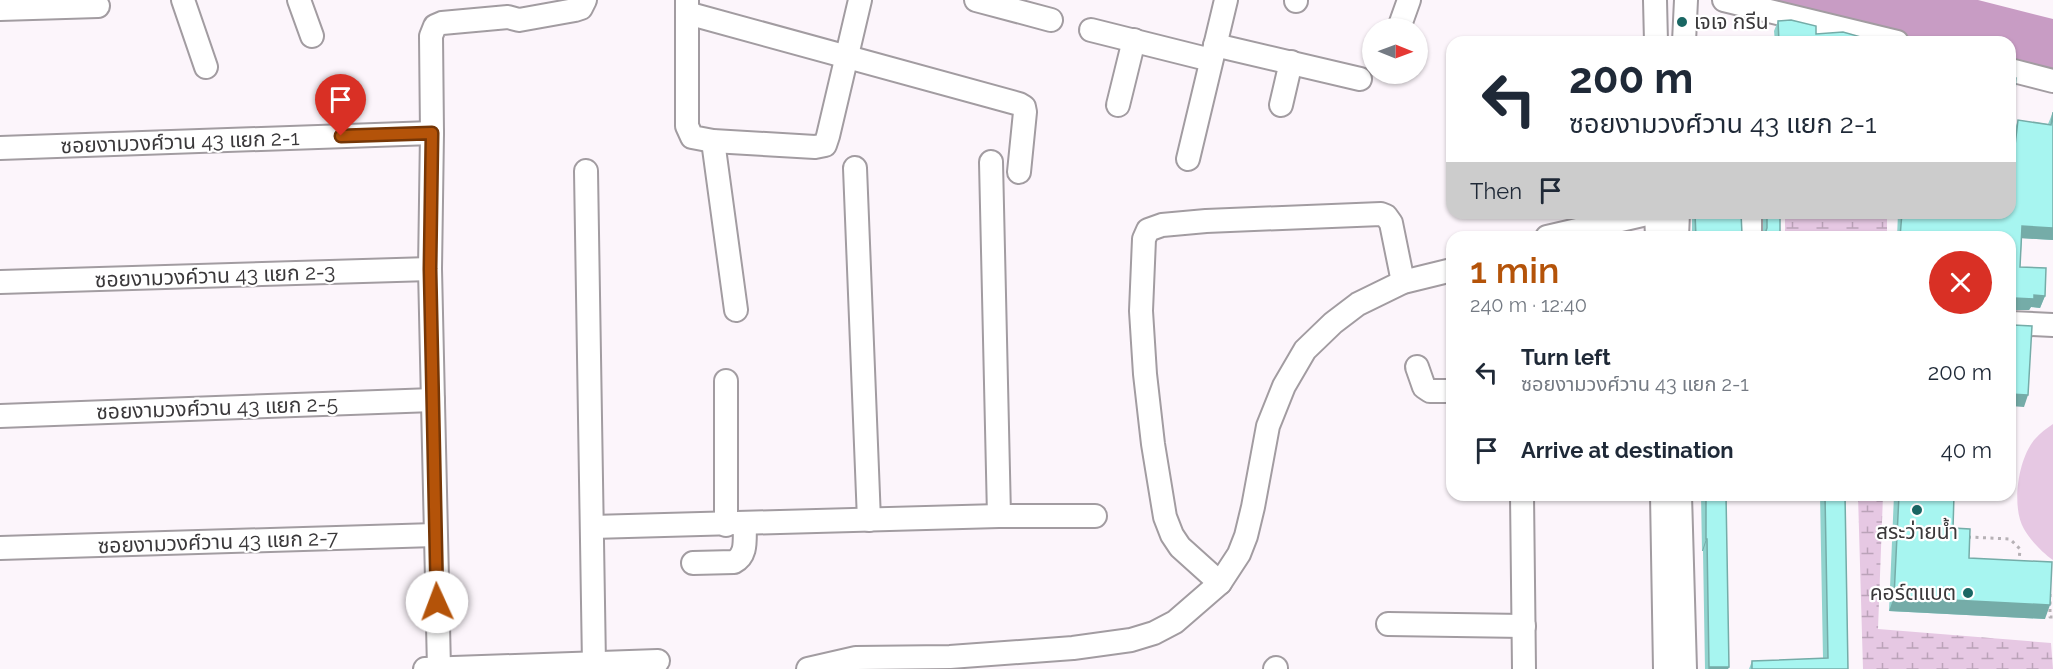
<!DOCTYPE html>
<html lang="en">
<head>
<meta charset="utf-8">
<style>
	body { margin:0; font-family:Raleway,"Noto Sans Thai",sans-serif; background:#f2f2f3; color:#1f2937; height:100vh; display:flex; flex-direction:column; font-size:22px; white-space:nowrap }
	* { box-sizing:border-box; margin:0 }
	p { font-size:20px; color:#747a83 }
	.icon { flex:none; width:33px; height:33px; fill:none; stroke:currentColor; stroke-width:2; stroke-linecap:round; stroke-linejoin:round }
	.map { position:relative; flex:1; overflow:hidden }
	.panel { position:absolute; left:1446px; top:231px; width:570px; height:270px; display:flex; flex-direction:column; background:#fff; border-radius:18px; box-shadow:0 2px 4px #0004 }
	.panel>* { flex:none }
	.top-card { position:absolute; left:1446px; top:36px; width:570px; height:183px; border-radius:18px; box-shadow:0 2px 4px #0004; background:#fff; color:#1f2937; overflow:hidden }
	.needle { width:39px; rotate:91deg }
	.buttons { position:absolute; left:1362px; top:18px; display:grid; gap:12px }
	.buttons a { display:grid; place-items:center; width:66px; height:66px; border-radius:50%; background:#fff; box-shadow:0 2px 4px #0004; font-size:30px }
	.pin { position:absolute; display:grid; place-items:center; width:51px; height:51px; color:#fff; margin:-62px -26px; border-radius:50% 50% 50% 0; rotate:-45deg; box-shadow:0 0 6px #0007 }
	.pin .icon { rotate:45deg }
	.me { position:absolute; width:66px; margin:-33px; rotate:358deg; stroke-linejoin:round; filter:drop-shadow(0 0 4px #0008) }
	.turn { display:flex; align-items:center; gap:21px; height:126px; padding:0 24px; font-size:27px }
	.turn .icon { width:78px; height:78px; stroke-width:2.5 }
	.turn b { display:block; font-size:42px; line-height:51px }
	.then { display:flex; align-items:center; height:57px; padding:0 24px; background:#0003; gap:12px; font-size:22px }
	.round { display:grid; place-items:center; flex:none; width:63px; height:63px; border-radius:32px; background:#f2f2f3 }
	.head { display:flex; align-items:center; justify-content:space-between; height:102px; padding:0 24px }
	h1 { font-size:36px; font-weight:600; line-height:45px; color:#b45309 }
	ul { padding:0; list-style:none }
	li { display:flex; align-items:center; gap:18px; height:78px; padding:0 24px }
	li div { flex:1 }
	li b { display:block; font-size:22px }
	li em { font-style:normal }
	.map>svg:first-child { display:block }
	.wetland { fill:url(#wetland-marsh) }
	.pitch { fill:#e6c8e3 }
	.water { fill:#c89cc4 }
	.lines { fill:none; stroke-linecap:round; stroke-linejoin:round }
	.minor-casing { stroke:#a29ca1; stroke-width:26 }
	.path { stroke:#b6b1b5; stroke-width:3; stroke-dasharray:3 4.5; stroke-linecap:butt }
	.minor { stroke:#fff; stroke-width:22 }
	.wall { fill:#90d3ce }
	.shaded-wall { fill:#75aca8 }
	.building { fill:#a7f5f0; stroke:#75aca8; stroke-width:1.5 }
	.route-casing { stroke:#753606; stroke-width:15 }
	.route { stroke:#b45309; stroke-width:10 }
	.poi-dot { fill:#196663; stroke:#fff; stroke-width:2 }
	.labels { text-anchor:middle; stroke-width:4.5; stroke-linejoin:round; paint-order:stroke }
	.poi-label { font-size:21px; fill:#3a383a; stroke:#fff; text-anchor:start }
	.street-label { font-size:21px; fill:#3a383a; stroke:#fff }
</style>
</head>
<body>
<div class="map">
<svg width="2053" height="669" viewBox="0 0 2053 669">
	<defs>
		<pattern id="wetland-marsh" width="20" height="14" patternUnits="userSpaceOnUse" patternTransform="scale(1.5)"><rect width="20" height="14" fill="#e6c8e3"/><path d="M1 5h8M5 5V1M11 12h8M15 12V8" fill="none" stroke="#bba3b9"/></pattern>
	</defs>
	<rect width="100%" height="100%" fill="#fcf5fb"/>
	<!-- wetland -->
	<g class="wetland">
		<rect x="1785" y="213" width="102" height="24"/>
		<path d="M1858,495H1883L1878,629L2051,643L2053,669H1863Z"/>
	</g>
	<!-- pitch -->
	<path class="pitch" d="M2053,424V560C2043,553 2030,540 2024,529C2011,507 2018,458 2035,439C2040,433 2047,428 2053,424Z"/>
	<!-- water -->
	<path class="water" d="M1744,0H1978L2053,19V77L2010,66V42H1912Z"/>
	<g class="lines">
		<!-- minor casing -->
		<g class="minor-casing">
			<g id="minor">
				<path d="M183,0L206,67"/>
				<path d="M299,0L312,36"/>
				<path d="M687,0V126L692,137L713,141L815,147L825,145L828,136L860,0"/>
				<path d="M976,0L1051,20"/>
				<path d="M1655,0L1656,42"/>
				<path d="M1724,0L1897,42"/>
				<path d="M1296,1V0"/>
				<path d="M0,9L98,6"/>
				<path d="M687,13L1019,104L1024,107L1025,112L1019,172"/>
				<path d="M1399,28L1409,0"/>
				<path d="M1091,30L1211,60"/>
				<path d="M1684,42L1686,0"/>
				<path d="M1215,45L1360,79"/>
				<path d="M2010,70L2053,81"/>
				<path d="M1118,105L1134,40"/>
				<path d="M1281,105L1291,62"/>
				<path d="M713,141L736,310"/>
				<path d="M0,148L432,133"/>
				<path d="M1188,159L1226,0"/>
				<path d="M991,162L999,516"/>
				<path d="M855,168L869,520"/>
				<path d="M586,171L594,664"/>
				<path d="M1656,213L1657,237"/>
				<path d="M1750,213V237"/>
				<path d="M1547,237L1651,213"/>
				<path d="M1677,237L1678,213"/>
				<path d="M0,282L430,269"/>
				<path d="M2010,323L2053,325"/>
				<path d="M1417,367L1424,387L1430,391H1452"/>
				<path d="M726,381V525"/>
				<path d="M0,416L433,400"/>
				<path d="M1522,495L1524,669"/>
				<path d="M1662,495L1665,669"/>
				<path d="M1680,495L1685,669"/>
				<path d="M592,527L999,516H1095"/>
				<path d="M0,548L435,535"/>
				<path d="M693,563L734,562C748,555 744,538 745,524"/>
				<path d="M1220,583L1180,547L1172,535L1165,517L1153,444L1145,374L1141,311L1144,239L1148,230L1162,225L1206,221L1381,214L1386,216L1391,223L1403,282"/>
				<path d="M1388,624L1524,626"/>
				<path d="M425,669L658,661"/>
				<path d="M439,669L430,269L432,133L431,36L435,26L442,23L508,17L519,20L575,10L581,8L585,0"/>
				<path d="M808,669L856,658L950,657L1073,648L1131,640L1154,633L1175,622L1220,583L1239,554L1246,536L1253,507L1268,426L1284,386L1305,350L1333,323L1358,304L1403,282L1452,270"/>
				<path d="M1275,669L1276,668"/>
			</g>
		</g>
		<!-- path -->
		<g class="path">
			<path d="M1968,537L2010,539L2020,549L2019,561"/>
			<path d="M2050,594V617H2053"/>
		</g>
		<!-- minor -->
		<use href="#minor" class="minor"/>
	</g>
	<!-- wall -->
	<g class="wall">
		<path d="M1778,21L1816,34L1861,42H1775L1774,31Z"/>
		<path d="M2053,112V240L2022,238L2020,267L2045,296L2040,308L2031,307L2029,310H2010V237H1897L1898,213H2010V164L2014,132L2018,120L2048,124Z"/>
		<path d="M1692,213H1741L1742,234L1745,237H1692Z"/>
		<path d="M1763,213H1780L1763,236Z"/>
		<path d="M1701,495H1726L1729,667L1728,669H1705L1703,551H1702Z"/>
		<path d="M1820,495H1845L1848,669H1749L1752,661L1823,658Z"/>
		<path d="M1894,495H1954L1953,528L1969,558L2045,619L1889,611Z"/>
	</g>
	<!-- shaded-wall -->
	<g class="shaded-wall">
		<path d="M2010,90L2015,91L2012,98H2010Z"/>
		<path d="M2022,226L2053,228V240L2018,238Z"/>
		<path d="M2034,295L2045,296L2040,308L2031,307L2029,310H2010V300L2014,298Z"/>
		<path d="M2010,394L2028,395L2024,407L2010,406Z"/>
		<path d="M1706,539H1707L1703,551H1702Z"/>
		<path d="M1894,597L2050,605L2045,619L1889,611Z"/>
		<path d="M1709,667H1729L1728,669H1708Z"/>
	</g>
	<!-- building -->
	<g class="building">
		<path d="M1791,20L1816,26V34L1843,32L1861,37V42H1779L1778,21Z"/>
		<path d="M2010,75L2016,78L2015,91L2010,90Z"/>
		<path d="M2053,112V228L2022,226L2020,267L2046,268L2045,296L2034,295V299L2014,298L2010,300V237H1900L1902,213H2010V188L2018,120L2051,125Z"/>
		<path d="M1695,213H1741L1742,234L1745,237H1696Z"/>
		<path d="M1767,213H1780V237H1762L1765,234L1767,228Z"/>
		<path d="M2010,323L2013,325L2032,326L2028,395L2010,394Z"/>
		<path d="M1706,495H1726L1729,667H1709L1707,539H1706Z"/>
		<path d="M1825,495H1845L1848,669H1752V661L1828,658Z"/>
		<path d="M1899,495H1954L1953,528L1970,529L1969,558L2052,562L2050,605L1894,597Z"/>
	</g>
	<g class="lines">
		<!-- route casing -->
		<g class="route-casing">
			<path id="route" d="M341,136L432,133L430,269L437,602"/>
		</g>
		<!-- route -->
		<use href="#route" class="route"/>
	</g>
	<!-- markers -->
	<g class="poi-dot">
		<circle cx="1682" cy="22" r="6"/>
		<circle cx="1917" cy="510" r="6"/>
		<circle cx="1968" cy="593" r="6"/>
	</g>
	<g class="labels">
		<!-- poi labels -->
		<g class="poi-label">
			<text x="1694" y="29">เจเจ กรีน</text>
			<text x="1917" y="539" text-anchor="middle">สระว่ายน้ำ</text>
			<text x="1956" y="600" text-anchor="end">คอร์ตแบต</text>
		</g>
		<!-- street labels -->
		<g class="street-label">
			<text transform="translate(180 142) rotate(-2)" y="7">ซอยงามวงศ์วาน 43 แยก 2-1</text>
			<text transform="translate(215 276) rotate(-2)" y="7">ซอยงามวงค์วาน 43 แยก 2-3</text>
			<text transform="translate(217 408) rotate(-2)" y="7">ซอยงามวงศ์วาน 43 แยก 2-5</text>
			<text transform="translate(218 542) rotate(-2)" y="7">ซอยงามวงศ์วาน 43 แยก 2-7</text>
		</g>
	</g>
</svg>
<div class="buttons">
<a><svg class="needle" viewBox="-14 -14 28 28"><path d="M0-13l5 13h-10z" fill="#e53935"/><path d="M0 13l5-13h-10z" fill="#747a83"/></svg></a>
</div>
<div class="pin" style="left:341px;top:136px;background:#d93025"><svg class="icon" aria-label="arrive" viewBox="0 0 24 24"><path d="M6 21V4h12l-3 4 3 4H6"/></svg></div>
<svg class="me" style="left:437px;top:602px" viewBox="-20 -20 40 40"><circle r="19" fill="#fff"/><path d="M0-13L10 11 0 6-10 11z" fill="#b45309"/></svg>
<div class="top-card">
<div class="turn"><svg class="icon" aria-label="left" viewBox="0 0 24 24"><path d="M17 20v-9H6M10 6l-5 5 5 5"/></svg><div><b>200 m</b>ซอยงามวงศ์วาน 43 แยก 2-1</div></div>
<div class="then">Then<svg class="icon" aria-label="arrive" viewBox="0 0 24 24"><path d="M6 21V4h12l-3 4 3 4H6"/></svg></div>
</div>
<section class="panel">
<div class="head"><div><h1>1 min</h1><p>240 m · 12:40</p></div><a class="round" style="background:#d93025;color:#fff"><svg class="icon" aria-label="close" viewBox="0 0 24 24"><path d="M6 6l12 12M18 6L6 18"/></svg></a></div>
<ul>
<li><svg class="icon" aria-label="left" viewBox="0 0 24 24"><path d="M17 20v-9H6M10 6l-5 5 5 5"/></svg><div><b>Turn left</b><p>ซอยงามวงศ์วาน 43 แยก 2-1</p></div><em>200 m</em></li>
<li><svg class="icon" aria-label="arrive" viewBox="0 0 24 24"><path d="M6 21V4h12l-3 4 3 4H6"/></svg><div><b>Arrive at destination</b></div><em>40 m</em></li>
</ul>
</section>
</div>
</body>
</html>
